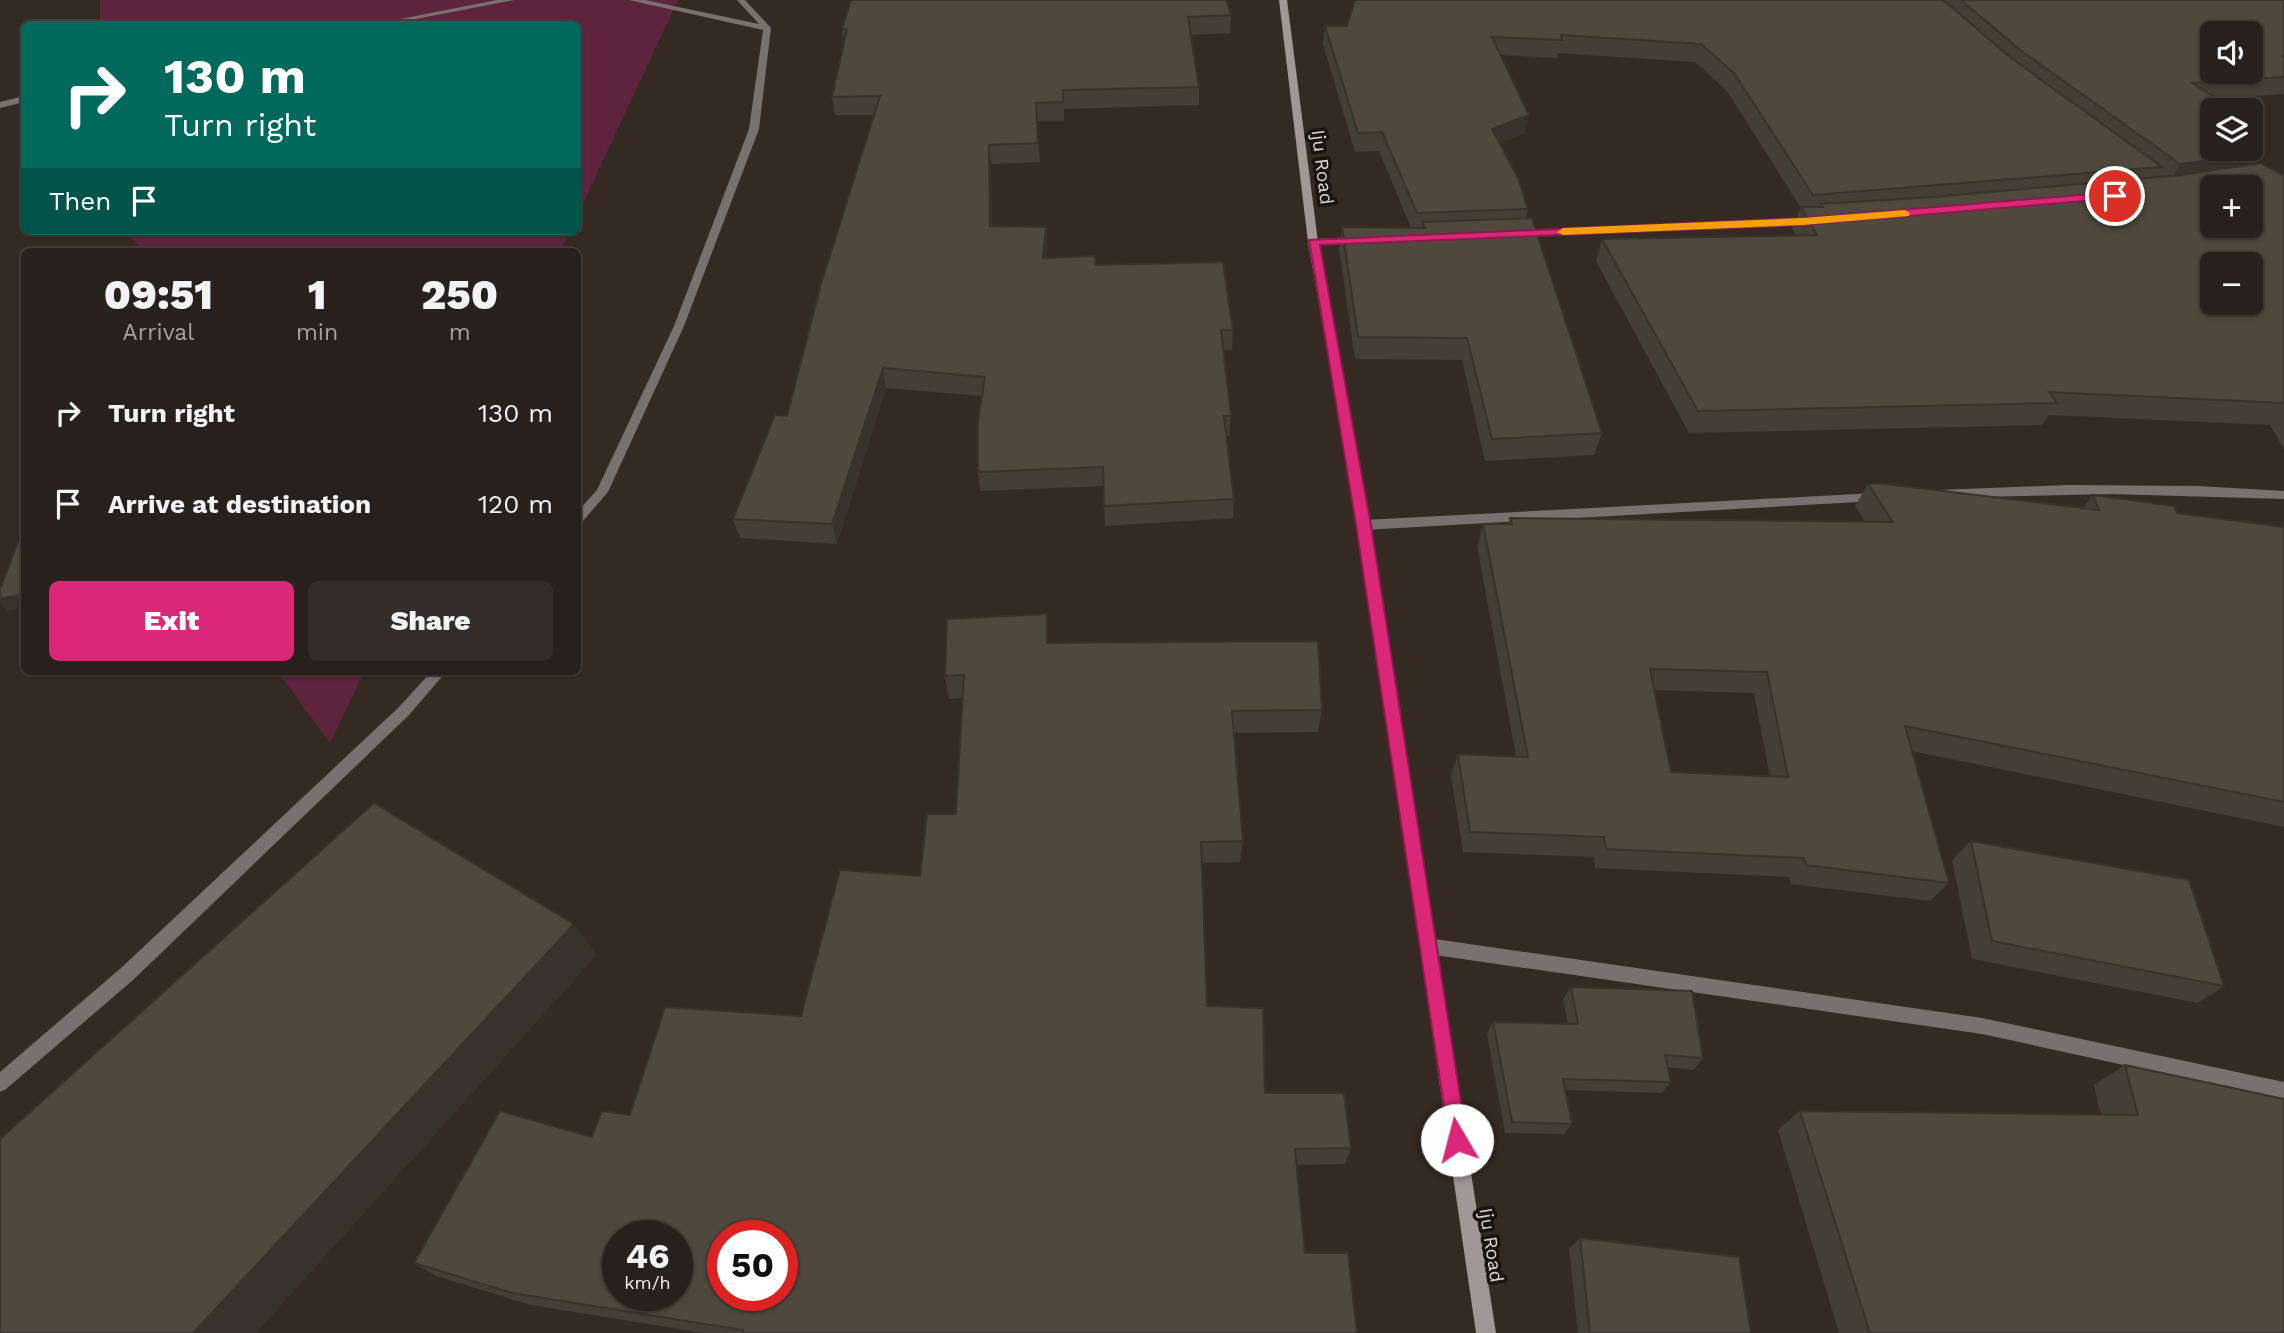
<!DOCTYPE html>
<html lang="en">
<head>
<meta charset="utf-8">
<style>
	body { margin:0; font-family:"Work Sans",sans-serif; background:#342d27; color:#f1f3f6; height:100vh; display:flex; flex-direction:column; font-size:26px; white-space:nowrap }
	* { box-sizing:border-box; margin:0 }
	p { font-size:23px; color:#a5a3a2 }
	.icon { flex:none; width:38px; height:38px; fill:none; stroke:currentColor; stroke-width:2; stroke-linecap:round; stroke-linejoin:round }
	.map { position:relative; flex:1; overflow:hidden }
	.panel { position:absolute; left:21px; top:248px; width:560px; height:427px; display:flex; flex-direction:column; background:#28201a; border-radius:10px; box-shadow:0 2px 5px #0004,0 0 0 2px #443e39 }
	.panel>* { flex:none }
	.guide { position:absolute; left:21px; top:21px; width:560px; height:214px; border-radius:10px; box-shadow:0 2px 5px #0004,0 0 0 2px #443e39; background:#00695c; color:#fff; overflow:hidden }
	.buttons { position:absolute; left:2200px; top:21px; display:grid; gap:14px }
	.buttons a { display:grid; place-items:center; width:63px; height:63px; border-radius:10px; background:#28201a; box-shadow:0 2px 5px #0004,0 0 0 2px #443e39; font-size:35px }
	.speed { position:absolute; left:602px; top:1220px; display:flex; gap:14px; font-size:35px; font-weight:700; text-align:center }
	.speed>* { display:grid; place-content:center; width:91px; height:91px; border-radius:50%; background:#28201a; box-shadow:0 2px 5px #0004,0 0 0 2px #443e39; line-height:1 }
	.speed small { font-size:18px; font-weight:400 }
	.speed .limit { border:10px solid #d22; background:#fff; color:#111 }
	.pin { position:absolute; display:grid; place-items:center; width:60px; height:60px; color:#fff; margin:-30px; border:4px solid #fff; border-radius:50%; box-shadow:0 2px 7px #0007 }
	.me { position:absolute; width:77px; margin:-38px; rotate:352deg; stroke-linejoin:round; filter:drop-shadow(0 0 5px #0008) }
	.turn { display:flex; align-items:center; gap:24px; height:147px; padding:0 28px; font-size:32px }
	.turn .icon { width:91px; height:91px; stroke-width:2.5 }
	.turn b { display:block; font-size:49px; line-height:60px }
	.then { display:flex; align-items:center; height:66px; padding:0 28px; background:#0003; gap:14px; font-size:26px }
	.eta { display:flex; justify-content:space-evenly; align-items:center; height:119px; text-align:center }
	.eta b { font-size:42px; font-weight:800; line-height:49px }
	.cta { display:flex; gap:14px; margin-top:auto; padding:14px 28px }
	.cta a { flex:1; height:80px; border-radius:10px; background:#db2777; color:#fff; font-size:28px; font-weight:800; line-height:80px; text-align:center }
	.cta a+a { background:#342d27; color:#f1f3f6 }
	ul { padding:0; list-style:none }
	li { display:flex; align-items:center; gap:21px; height:91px; padding:0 28px }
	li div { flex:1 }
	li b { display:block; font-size:26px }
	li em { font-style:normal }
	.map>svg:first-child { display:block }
	.green { fill:#5e233d }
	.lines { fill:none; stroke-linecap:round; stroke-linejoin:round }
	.minor { fill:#787170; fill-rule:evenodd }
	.secondary { fill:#a39795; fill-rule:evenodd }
	.wall { fill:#433f34; fill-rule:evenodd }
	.shaded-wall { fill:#37332a }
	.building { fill:#4e493c; stroke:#37332a; stroke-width:2; fill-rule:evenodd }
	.route { fill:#db2777; stroke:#8e194d; stroke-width:2 }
	.slow { fill:#f59e0b }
	.labels { text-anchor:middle; stroke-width:7; stroke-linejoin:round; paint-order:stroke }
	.street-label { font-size:19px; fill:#ddd6d1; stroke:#191410 }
</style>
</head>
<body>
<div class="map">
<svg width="2284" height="1333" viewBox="0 0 2284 1333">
	<rect width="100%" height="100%" fill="#352a22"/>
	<!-- green -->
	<g class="green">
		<path d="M100,0H678L578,214V24H100Z"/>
		<path d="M124,231H570L560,252H144Z"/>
		<path d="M278,672H364L330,743Z"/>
	</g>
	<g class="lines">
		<!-- minor -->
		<g class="minor">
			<path d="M497,0H514L390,24H375Z"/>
			<path d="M629,0H645L759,24L737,0H745L771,28L759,129L684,326L608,492L582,522L578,523V511L597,490L674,326L749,129L763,30Z"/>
			<path d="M24,96V102L0,108V102Z"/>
			<path d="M1813,218L1818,221L1817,223L1518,237L1513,234L1518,231Z"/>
			<path d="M1358,237L1362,238V242L1313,245L1308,242L1313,239Z"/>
			<path d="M2068,485L2198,486L2284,491V499L2111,494L1938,498L1932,494L1938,490Z"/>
			<path d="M1876,493L1882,497L1876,501L1364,530L1358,525L1364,520Z"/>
			<path d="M431,672H446L409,715L133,980L6,1089L0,1092V1072L121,968L399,707Z"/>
			<path d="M1428,938L1982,1018L2284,1082V1100L1982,1034L1428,954L1422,951L1420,946L1422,941Z"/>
		</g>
		<!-- secondary -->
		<path class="secondary" d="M1279,0H1287L1318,242L1370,525L1496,1333H1476L1358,525L1308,242Z"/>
	</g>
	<!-- wall -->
	<g class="wall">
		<path d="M1355,0H2284V94L2218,99L2229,150L2242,156L2234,167L2284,176V449L2270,425L2049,415L2042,425L1689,433L1596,261L1602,239L1795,235L1792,228L1801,208L1727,91L1695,62L1558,53L1557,58L1501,55L1525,133L1499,143L1528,209L1526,218L1602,433L1594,455L1485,461L1462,360L1355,359L1339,249L1342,227L1411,228L1379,151L1355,152L1323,44L1325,26H1347Z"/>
		<path d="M1231,15L1230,33L1191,35L1199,87V105L1064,109V121H1037L1040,162L991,164L992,226L1048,246L1046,258L1095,265L1233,330L1232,350H1223L1231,416L1229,436H1226L1234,499L1233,518L1105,526L1103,486L980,491L978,472L982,396L886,388L837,544L740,538L733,519L787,416L874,115H835L832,97L844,43L842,29Z"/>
		<path d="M1868,484L2083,508L2093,495L2177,513L2284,527V827L1912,751L1949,883L1930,901L1791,884L1789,877L1595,868L1594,857L1463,852L1451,775L1458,754L1516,756L1477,546L1483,524H1508L1510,518L1865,522L1855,506ZM1654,690L1754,693L1770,777L1671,772Z"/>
		<path d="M1049,643L1322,710L1318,732L1234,733L1243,841L1240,862L1202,863L1207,1006L1265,1093L1351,1148L1345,1164L1296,1165L1305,1253L1357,1333H704L531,1305L436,1276L414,1263L592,1137L801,1016L920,876L956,814L962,698L949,699L945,676Z"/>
		<path d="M1971,841L2224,986L2198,1003L1972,959L1952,860Z"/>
		<path d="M1571,987L1703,1058L1693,1070L1668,1067L1671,1082L1661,1093L1566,1090L1572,1124L1564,1134L1505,1133L1487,1034L1493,1022L1568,1024L1563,999Z"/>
		<path d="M2125,1065L2284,1333H1839L1778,1130L1800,1111L2101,1115L2094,1085Z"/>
		<path d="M1580,1238L1751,1333H1578L1569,1249Z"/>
	</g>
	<!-- shaded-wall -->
	<g class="shaded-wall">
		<path d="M1529,115L1525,133L1487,147L1492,129Z"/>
		<path d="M2264,128L2251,146L2250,130Z"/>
		<path d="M989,145L991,164L992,246L990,226Z"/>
		<path d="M2242,156L2228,175L2168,183L2180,164Z"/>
		<path d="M1046,227L1048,246L1044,278L1043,258Z"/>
		<path d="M883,368L886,388L837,544L832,524Z"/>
		<path d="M24,594V607L8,611L0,603V599Z"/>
		<path d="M574,924L597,955L256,1333H193Z"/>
	</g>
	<!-- building -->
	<g class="building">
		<path d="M851,0H1226L1231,15L1188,17L1199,87L1063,90V102L1036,103L1038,143L989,145L990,226L1046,227L1043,258L1095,256V265L1223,262L1233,330H1221L1231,416H1224L1234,499L1104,506L1103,467L978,472V420L985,377L883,368L832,524L733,519L775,415L787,416L821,284L880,96L832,97L847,29H842Z"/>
		<path d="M1355,0H1943L2011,58L2162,167L1813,195L1734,73L1701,44L1561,35L1562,40L1492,37L1529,115L1492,129L1518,178L1528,209L1417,213L1382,132L1358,133L1325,26H1347Z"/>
		<path d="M1961,0H2284V56H2282L2284,57V77L2192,83L2236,110H2212V136L2206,137L2212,140V149H2228L2242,156L2180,164L2020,50ZM2212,33H2250V72H2212Z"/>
		<path d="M2250,119L2264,128L2250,130Z"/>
		<path d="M2261,163L2284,176V403L2049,392L2057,403L1698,411L1602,239L1817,235L1801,207H1823L1821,204L1933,197L2182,175ZM2212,187H2250V226H2212ZM2212,264H2250V303H2212Z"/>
		<path d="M1532,218L1602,433L1492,439L1467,338L1358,337L1342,227L1425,228L1422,222Z"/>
		<path d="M1877,483L2099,510L2093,495L2174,506L2177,513L2284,527V802L1905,726L1949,883L1806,865L1804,858L1606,849L1604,837L1470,832L1458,754L1528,757L1483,524H1512L1510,518L1893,522L1868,484ZM1650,669L1767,672L1788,777L1671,772Z"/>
		<path d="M24,540V594L0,599V589L18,542Z"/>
		<path d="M1047,614V643L1318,641L1322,710L1232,711L1243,841L1201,842L1207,1006L1263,1008L1265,1093H1344L1351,1148L1295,1149L1305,1253H1348L1357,1333H743V1330L512,1293L414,1263L500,1111L592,1137L602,1111L630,1115L665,1007L801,1016L840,870L920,876L927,814H956L964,675L945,676L947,619ZM618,1236H677V1295H618ZM723,1236H782V1295H723Z"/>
		<path d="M374,803L574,924L193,1333H0V1139Z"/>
		<path d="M1971,841L2189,880L2224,986L1992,941Z"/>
		<path d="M1571,987L1692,991L1703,1058L1665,1055L1671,1082L1563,1079L1572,1124L1512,1122L1493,1022L1578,1024Z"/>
		<path d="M2125,1065L2284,1099V1333H1870L1800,1111L2138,1115Z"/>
		<path d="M1580,1238L1739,1257L1751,1333H1590Z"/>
	</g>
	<!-- route -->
	<path class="route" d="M2115,192L2120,196L2119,198L1803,225L1320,245L1371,525L1467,1140L1464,1147L1457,1150L1450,1147L1356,525L1309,240L1803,218Z"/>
	<!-- slow -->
	<path class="slow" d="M1905,210L1910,213L1909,216L1803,225L1563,235L1557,232L1563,228L1803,218Z"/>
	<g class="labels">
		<!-- street labels -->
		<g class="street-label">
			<text transform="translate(1323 167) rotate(83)" y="7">Iju Road</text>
			<text transform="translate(1492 1245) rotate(81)" y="7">Iju Road</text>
		</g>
	</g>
</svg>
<div class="buttons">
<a><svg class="icon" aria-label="sound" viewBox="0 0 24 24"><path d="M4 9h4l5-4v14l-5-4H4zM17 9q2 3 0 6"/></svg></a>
<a><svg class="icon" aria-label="layers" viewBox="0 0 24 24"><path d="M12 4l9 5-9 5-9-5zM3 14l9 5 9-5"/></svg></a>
<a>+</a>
<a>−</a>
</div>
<div class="speed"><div>46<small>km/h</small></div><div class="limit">50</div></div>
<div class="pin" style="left:2115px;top:196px;background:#d93025"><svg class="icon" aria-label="arrive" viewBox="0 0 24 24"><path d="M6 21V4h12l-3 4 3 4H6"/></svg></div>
<svg class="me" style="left:1457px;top:1140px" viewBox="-20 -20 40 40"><circle r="19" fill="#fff"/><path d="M0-13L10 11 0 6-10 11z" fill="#db2777"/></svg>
<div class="guide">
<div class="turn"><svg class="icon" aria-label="right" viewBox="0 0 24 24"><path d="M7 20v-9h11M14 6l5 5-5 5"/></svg><div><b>130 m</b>Turn right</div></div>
<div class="then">Then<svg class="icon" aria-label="arrive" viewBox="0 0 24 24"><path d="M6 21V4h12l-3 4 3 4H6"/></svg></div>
</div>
<section class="panel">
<div class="eta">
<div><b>09:51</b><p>Arrival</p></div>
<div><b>1</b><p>min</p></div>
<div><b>250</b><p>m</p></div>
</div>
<ul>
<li><svg class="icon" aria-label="right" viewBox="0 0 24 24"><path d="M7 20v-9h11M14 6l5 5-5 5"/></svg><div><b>Turn right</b></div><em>130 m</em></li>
<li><svg class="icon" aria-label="arrive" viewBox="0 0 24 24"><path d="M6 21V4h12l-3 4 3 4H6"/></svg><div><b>Arrive at destination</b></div><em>120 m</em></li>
</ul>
<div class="cta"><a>Exit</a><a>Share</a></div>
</section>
</div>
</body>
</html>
